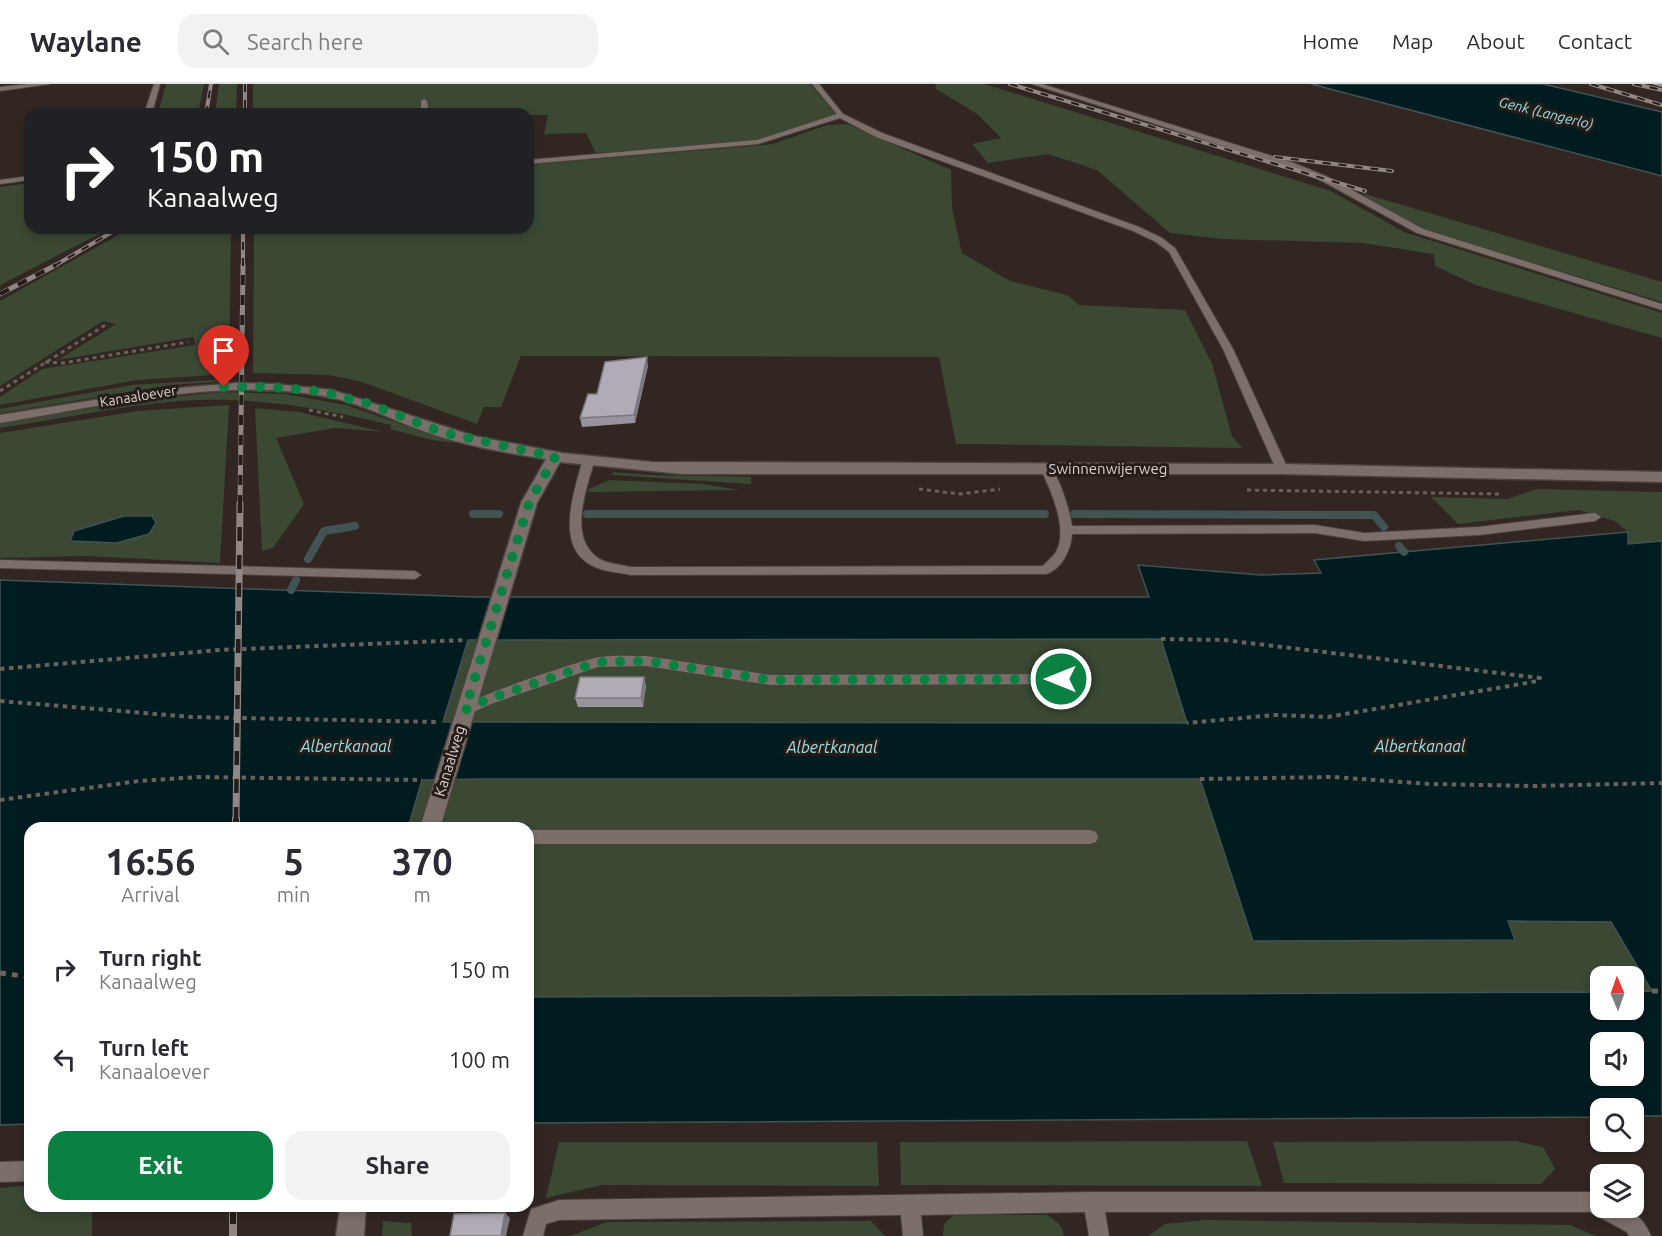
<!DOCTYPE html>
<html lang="en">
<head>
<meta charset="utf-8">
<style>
	body { margin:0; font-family:Ubuntu,sans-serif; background:#f2f2f3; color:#2b2b33; height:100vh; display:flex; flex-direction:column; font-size:22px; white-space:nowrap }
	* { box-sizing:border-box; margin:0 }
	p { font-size:20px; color:#7c7c81 }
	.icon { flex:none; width:33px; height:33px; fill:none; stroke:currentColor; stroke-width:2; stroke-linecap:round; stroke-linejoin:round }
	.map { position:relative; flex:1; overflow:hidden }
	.panel { position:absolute; left:24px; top:738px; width:510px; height:390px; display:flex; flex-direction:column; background:#fff; border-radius:18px; box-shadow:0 3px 9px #0003 }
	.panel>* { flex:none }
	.top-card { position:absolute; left:24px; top:24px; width:510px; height:126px; border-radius:18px; box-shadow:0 3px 9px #0003; background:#202124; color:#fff; overflow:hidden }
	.needle { width:39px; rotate:358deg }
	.tools { position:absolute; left:1590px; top:882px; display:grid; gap:12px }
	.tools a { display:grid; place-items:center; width:54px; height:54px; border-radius:12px; background:#fff; box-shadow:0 3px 9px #0003; font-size:30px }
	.pin { position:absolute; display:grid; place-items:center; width:51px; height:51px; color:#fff; margin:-62px -26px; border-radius:50% 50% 50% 0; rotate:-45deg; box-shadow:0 0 6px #0007 }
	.pin .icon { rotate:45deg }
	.me { position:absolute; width:66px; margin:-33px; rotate:270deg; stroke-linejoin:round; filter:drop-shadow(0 0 4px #0008) }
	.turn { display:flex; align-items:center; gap:21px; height:126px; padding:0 24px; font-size:27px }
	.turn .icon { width:78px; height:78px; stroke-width:2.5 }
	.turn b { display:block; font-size:42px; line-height:51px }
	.eta { display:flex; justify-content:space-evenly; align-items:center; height:102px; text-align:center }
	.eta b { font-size:36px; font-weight:700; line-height:42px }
	.primary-button { display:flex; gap:12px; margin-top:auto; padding:12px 24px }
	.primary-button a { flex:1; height:69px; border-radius:18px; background:#0b8043; color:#fff; font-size:24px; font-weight:700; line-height:69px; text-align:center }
	.primary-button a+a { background:#f2f2f3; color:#2b2b33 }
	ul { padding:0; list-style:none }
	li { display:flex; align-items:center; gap:18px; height:90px; padding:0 24px }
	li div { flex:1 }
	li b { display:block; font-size:22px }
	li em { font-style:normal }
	header { display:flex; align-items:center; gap:36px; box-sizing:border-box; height:84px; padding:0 30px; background:#fff; border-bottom:2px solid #e1e1e2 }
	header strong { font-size:28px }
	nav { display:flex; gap:33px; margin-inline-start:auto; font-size:21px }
	.search { width:420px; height:54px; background:#f2f2f3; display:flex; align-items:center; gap:15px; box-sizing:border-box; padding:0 21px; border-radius:18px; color:#7c7c81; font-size:22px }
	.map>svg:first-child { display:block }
	.green { fill:#3a4834 }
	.water { fill:#011c1f; stroke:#425354; stroke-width:1.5; fill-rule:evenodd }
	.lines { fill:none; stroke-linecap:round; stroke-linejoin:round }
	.stream { stroke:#425354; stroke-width:8 }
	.service-casing { stroke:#4a423e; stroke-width:2 }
	.minor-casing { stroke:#4a423e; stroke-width:3 }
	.path-far2 { stroke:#6b615d; stroke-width:3; stroke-dasharray:4 4; stroke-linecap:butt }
	.path-far1 { stroke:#6b615d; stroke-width:4; stroke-dasharray:4.5 4.5; stroke-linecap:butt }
	.path { stroke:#6b615d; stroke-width:5; stroke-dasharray:6 6; stroke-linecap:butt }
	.service { fill:#7c6f6a; fill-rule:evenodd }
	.minor { fill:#7c6f6a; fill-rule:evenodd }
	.rail-far3-casing { stroke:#908784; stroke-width:4 }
	.rail-far2-casing { stroke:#908784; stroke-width:5 }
	.rail-far1-casing { stroke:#908784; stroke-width:7 }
	.rail-casing { stroke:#908784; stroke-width:8 }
	.rail-far3 { stroke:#271d18; stroke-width:2; stroke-dasharray:8; stroke-linecap:butt }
	.rail-far2 { stroke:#271d18; stroke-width:4; stroke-dasharray:10; stroke-linecap:butt }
	.rail-far1 { stroke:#271d18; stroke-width:4.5; stroke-dasharray:14; stroke-linecap:butt }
	.rail { stroke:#271d18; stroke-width:6; stroke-dasharray:18; stroke-linecap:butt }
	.wall { fill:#98939d }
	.shaded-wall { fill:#7c787f }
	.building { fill:#b1abb6; stroke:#7c787f; stroke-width:1.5 }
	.route { stroke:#0b8043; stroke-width:10; stroke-dasharray:0 18 }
	.labels { text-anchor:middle; stroke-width:6; stroke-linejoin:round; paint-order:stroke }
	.far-water-label { font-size:14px; font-style:italic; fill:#98e0e9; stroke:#271d18 }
	.far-street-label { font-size:14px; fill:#dad3d0; stroke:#271d18 }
	.street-label { font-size:15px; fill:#dad3d0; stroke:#271d18 }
	.water-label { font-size:16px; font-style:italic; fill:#98e0e9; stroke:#271d18 }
</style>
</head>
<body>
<header>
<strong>Waylane</strong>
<div class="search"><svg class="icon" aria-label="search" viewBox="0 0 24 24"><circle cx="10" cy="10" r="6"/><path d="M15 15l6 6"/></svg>Search here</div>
<nav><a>Home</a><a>Map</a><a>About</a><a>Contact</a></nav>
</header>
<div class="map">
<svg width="1662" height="1152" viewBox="0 0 1662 1152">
	<rect width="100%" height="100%" fill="#312622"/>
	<!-- green -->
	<g class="green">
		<path d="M166,0H204L198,30H158Z"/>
		<path d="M219,0H237L236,30H215Z"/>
		<path d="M253,0H810L836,30L755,57L596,69L586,49L544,50L548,31L253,30Z"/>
		<path d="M935,0H984L1331,107L1404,148L1662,229V254L1478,202L1435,182L1434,170L1362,159L1222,155L1170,149L1097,86L1048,70L988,79L972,60L1001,54L976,29L936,5Z"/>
		<path d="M847,40L951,86L952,124L962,169L1010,197L1067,211L1079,221L1185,226L1212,280L1232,352L1242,364L956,360L939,273L521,272L501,323H484L477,340L362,298L329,291L253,289L254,144H528V81L773,60L827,41Z"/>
		<path d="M30,99V144H111L0,201V103Z"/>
		<path d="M1362,109L1662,198V218L1422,145L1381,125Z"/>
		<path d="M131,144H231L229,290L137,296L0,321V313L42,285L195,261L194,253L58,276L116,240L103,237L0,302V217Z"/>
		<path d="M228,295L229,297L171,301L0,329V325L132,301Z"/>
		<path d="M223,308L285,310L346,321L455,359L432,356L390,345L391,341C323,324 251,312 179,317C121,322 59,335 0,344V340L139,316Z"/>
		<path d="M229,321L220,479L87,472L0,474V349L138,327Z"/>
		<path d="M255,324L299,328L383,348L335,344L276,354L304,420L273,464L262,467Z"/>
		<path d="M613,388L651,391L751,393V400L612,391Z"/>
		<path d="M609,396L703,400L739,406L588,408L589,405Z"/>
		<path d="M1537,405L1662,408V457L1628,460V448L1615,437L1578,426L1458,440L1431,413L1507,415Z"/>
		<path d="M1161,555L1187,639L443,638L467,556Z"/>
		<path d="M479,695H1200L1253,857L1514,856L1507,837L1611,838L1652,907L1634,908V892H1600V908L528,913V744H408L422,696Z"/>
		<path d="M1247,1057L1262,1102L901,1101L900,1058Z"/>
		<path d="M1515,1057L1543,1063L1555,1085L1541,1100L1284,1099L1273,1058Z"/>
		<path d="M559,1058H877L879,1102L602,1101L546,1114Z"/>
		<path d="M30,1101V1122H92V1152H0V1104Z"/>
		<path d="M954,1131H1048C1056,1137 1063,1142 1064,1152H943L944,1140Z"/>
		<path d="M1205,1136L1570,1141L1596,1152H1148L1165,1140Z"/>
		<path d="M383,1137L411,1139L412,1152H382Z"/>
		<path d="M871,1137L885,1152H570L607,1138Z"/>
	</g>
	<!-- water -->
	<g class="water">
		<path d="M1311,0H1543L1662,28V92Z"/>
		<path d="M124,432H152L156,439L149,450L117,459L70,457L74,447Z"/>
		<path d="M1628,448V460L1662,457V1032H1634V1024H1600V1033L528,1039V913L1600,908V926H1634V908L1652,907L1611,838L1508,837L1515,856L1253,857L1200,695H479L422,696L408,744H30V1040L0,1041V496L475,513H1149L1138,481L1261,491L1321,489L1314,476ZM1161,555L1187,639L443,638L468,556ZM1600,958H1634V992H1600Z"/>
	</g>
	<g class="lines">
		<!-- stream -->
		<g class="stream">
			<path d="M473,430H499"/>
			<path d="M587,430H1045"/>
			<path d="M1074,430L1374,431L1384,443"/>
			<path d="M1399,462L1404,468"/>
			<path d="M308,475L324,447L355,442"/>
			<path d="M291,506L296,496"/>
		</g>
		<!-- service casing -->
		<g class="service-casing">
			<g id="service">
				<path d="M28,0H50L0,7V3Z"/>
				<path d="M154,0H160L152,30H144Z"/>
				<path d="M812,0H819L843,30L882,49L1139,143L1162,154L1175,164L1233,265L1288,385L1286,387L1282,389L1276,385L1223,265L1169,168L1156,158L1133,147L876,53L840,34L758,60L528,80V76L757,56L837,30Z"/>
				<path d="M1032,0H1042L1294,79L1328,93L1423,145L1662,220V226L1417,149L1322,97L1288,83Z"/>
				<path d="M424,15L427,17L429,30H421V17Z"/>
				<path d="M30,92V96L0,100V96Z"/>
				<path d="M588,375L594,378C586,407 568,453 598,474C607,480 620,480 630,483L1043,482C1047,477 1053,473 1056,468C1069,446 1050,404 1040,384L1046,380C1058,385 1070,428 1072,442L1315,441L1364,449L1479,443L1595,429L1601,433L1595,437L1479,451L1364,457L1315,449L1072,450C1071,466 1062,485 1046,490L630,491C618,488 604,488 593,482C554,463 574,409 582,378Z"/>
				<path d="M0,476L415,487L421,491L415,495L0,484Z"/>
				<path d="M646,572L771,591L1061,590L1066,591L1068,595L1066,599L1061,600L771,601L646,582L598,583L491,620L465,632L460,630L458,626C463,616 583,575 600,573C615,571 631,572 646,572Z"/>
				<path d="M528,746H1090L1096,748L1098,753L1096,758L1090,760H528Z"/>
				<path d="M30,1077V1097L0,1098V1078Z"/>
				<path d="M1093,1108H1592L1600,1112V1124C1626,1124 1641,1127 1651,1152H1629L1627,1148L1590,1128H1105L1109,1152H1089L1085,1128L921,1131L923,1152H903L901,1131L559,1136L546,1140L543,1152H523L531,1125L559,1116Z"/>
			</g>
		</g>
		<!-- minor casing -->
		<g class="minor-casing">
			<g id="minor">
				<path d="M235,299L275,300L332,306L474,352L562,369L652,378L1282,380L1662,388V398L1282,390H682L560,378L537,419L440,744H420L521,419L546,375C505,369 462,361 423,347C393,336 364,321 333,314C228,291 105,322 0,339V331L157,306Z"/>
				<path d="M340,1122H366L364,1152H336Z"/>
			</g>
		</g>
		<!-- path-far2 -->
		<g class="path-far2">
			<path d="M45,278L63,279L188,258"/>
			<path d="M0,307L107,240"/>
			<path d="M309,326L343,333"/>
			<path d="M919,405L960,410L1000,405"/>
			<path d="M1247,406L1500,410"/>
		</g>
		<!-- path-far1 -->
		<g class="path-far1">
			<path d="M1161,555L1224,556L1540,594L1538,597L1328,633L1275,631L1187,639"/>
			<path d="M0,585L219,566L466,556"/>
			<path d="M0,617L192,633L439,638"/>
			<path d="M1200,695L1334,693L1430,700L1534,702L1662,699"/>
			<path d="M0,716L139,697L198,693L422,696"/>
		</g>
		<!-- path -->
		<g class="path">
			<path d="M0,889L30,893"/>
			<path d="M1652,907H1662"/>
		</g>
		<!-- service -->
		<use href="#service" class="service"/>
		<!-- minor -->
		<use href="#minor" class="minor"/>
		<!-- rail-far3 casing -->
		<g class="rail-far3-casing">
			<g id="rail-far3">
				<path d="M245,0V30"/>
				<path d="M1010,0L1365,107"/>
				<path d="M1591,0L1662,21"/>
				<path d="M1634,0L1662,6"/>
				<path d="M206,30L211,0"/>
				<path d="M1275,73L1392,87"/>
				<path d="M54,182L119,144"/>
				<path d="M243,182V144"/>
			</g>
		</g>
		<!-- rail-far2 casing -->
		<g class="rail-far2-casing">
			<g id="rail-far2">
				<path d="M0,210L56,181"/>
				<path d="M240,421L243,181"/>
			</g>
		</g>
		<!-- rail-far1 casing -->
		<g class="rail-far1-casing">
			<path id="rail-far1" d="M236,737L240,420"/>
		</g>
		<!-- rail casing -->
		<g class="rail-casing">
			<g id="rail">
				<path d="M236,744V735"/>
				<path d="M233,1122V1152"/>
			</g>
		</g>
		<!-- rail-far3 -->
		<use href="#rail-far3" class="rail-far3"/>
		<!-- rail-far2 -->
		<use href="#rail-far2" class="rail-far2"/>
		<!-- rail-far1 -->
		<use href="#rail-far1" class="rail-far1"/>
		<!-- rail -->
		<use href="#rail" class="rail"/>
	</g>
	<!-- wall -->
	<g class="wall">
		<path d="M1651,0H1662V3Z"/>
		<path d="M648,282L635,339L582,343L580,334L597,310Z"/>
		<path d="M644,593L646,602L643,623H578L575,614Z"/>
	</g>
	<!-- shaded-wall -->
	<g class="shaded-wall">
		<path d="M647,273L648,282L635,339L634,331Z"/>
		<path d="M644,593L646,602L643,623L641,614Z"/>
		<path d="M505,1129L510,1134L506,1152H501Z"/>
	</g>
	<!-- building -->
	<g class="building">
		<path d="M647,273L634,331L580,334L588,310H597L605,278Z"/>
		<path d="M580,593H644L641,614H575Z"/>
		<path d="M505,1129L501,1152H450L454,1130Z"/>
	</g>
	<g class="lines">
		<!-- route -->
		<path class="route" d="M224,303H268L318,307L370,320L441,348L555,373L529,419L465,626L486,616L598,578L646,577L771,596L1061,595"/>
	</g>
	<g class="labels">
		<!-- far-water labels -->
		<g class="far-water-label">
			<text transform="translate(1546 29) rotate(14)" y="5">Genk (Langerlo)</text>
		</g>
		<!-- far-street labels -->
		<g class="far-street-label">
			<text transform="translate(138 312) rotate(-9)" y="5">Kanaaloever</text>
		</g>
		<!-- street labels -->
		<g class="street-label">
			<text x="1108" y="390">Swinnenwijerweg</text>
			<text transform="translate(450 677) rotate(-73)" y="5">Kanaalweg</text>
		</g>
		<!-- water labels -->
		<g class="water-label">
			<text x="346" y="668">Albertkanaal</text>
			<text x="1420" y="668">Albertkanaal</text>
			<text x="832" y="669">Albertkanaal</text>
		</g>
	</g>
</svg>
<div class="tools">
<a><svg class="needle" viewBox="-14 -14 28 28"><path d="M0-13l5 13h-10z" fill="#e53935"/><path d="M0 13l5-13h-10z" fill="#7c7c81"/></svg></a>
<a><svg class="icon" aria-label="sound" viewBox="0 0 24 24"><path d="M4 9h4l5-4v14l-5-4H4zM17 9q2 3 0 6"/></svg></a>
<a><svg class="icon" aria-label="search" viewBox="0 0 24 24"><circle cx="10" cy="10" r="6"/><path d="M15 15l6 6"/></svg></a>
<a><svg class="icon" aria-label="layers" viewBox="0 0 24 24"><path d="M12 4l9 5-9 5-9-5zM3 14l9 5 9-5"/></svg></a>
</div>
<div class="pin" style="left:224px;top:303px;background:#d93025"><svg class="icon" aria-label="arrive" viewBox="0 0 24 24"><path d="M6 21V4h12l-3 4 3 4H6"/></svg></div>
<svg class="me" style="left:1061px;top:595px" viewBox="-20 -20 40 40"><circle r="17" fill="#0b8043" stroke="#fff" stroke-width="3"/><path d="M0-11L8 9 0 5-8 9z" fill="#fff"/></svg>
<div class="top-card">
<div class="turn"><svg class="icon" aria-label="right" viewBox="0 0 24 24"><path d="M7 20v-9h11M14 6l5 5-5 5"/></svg><div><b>150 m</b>Kanaalweg</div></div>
</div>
<section class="panel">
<div class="eta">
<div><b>16:56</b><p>Arrival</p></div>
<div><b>5</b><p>min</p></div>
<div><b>370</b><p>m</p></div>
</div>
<ul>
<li><svg class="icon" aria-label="right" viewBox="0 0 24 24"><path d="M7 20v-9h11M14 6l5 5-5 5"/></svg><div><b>Turn right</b><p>Kanaalweg</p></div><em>150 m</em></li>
<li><svg class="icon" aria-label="left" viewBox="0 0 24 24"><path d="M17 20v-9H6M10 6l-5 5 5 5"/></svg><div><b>Turn left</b><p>Kanaaloever</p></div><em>100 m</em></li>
</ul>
<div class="primary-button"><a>Exit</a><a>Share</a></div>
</section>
</div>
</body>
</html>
